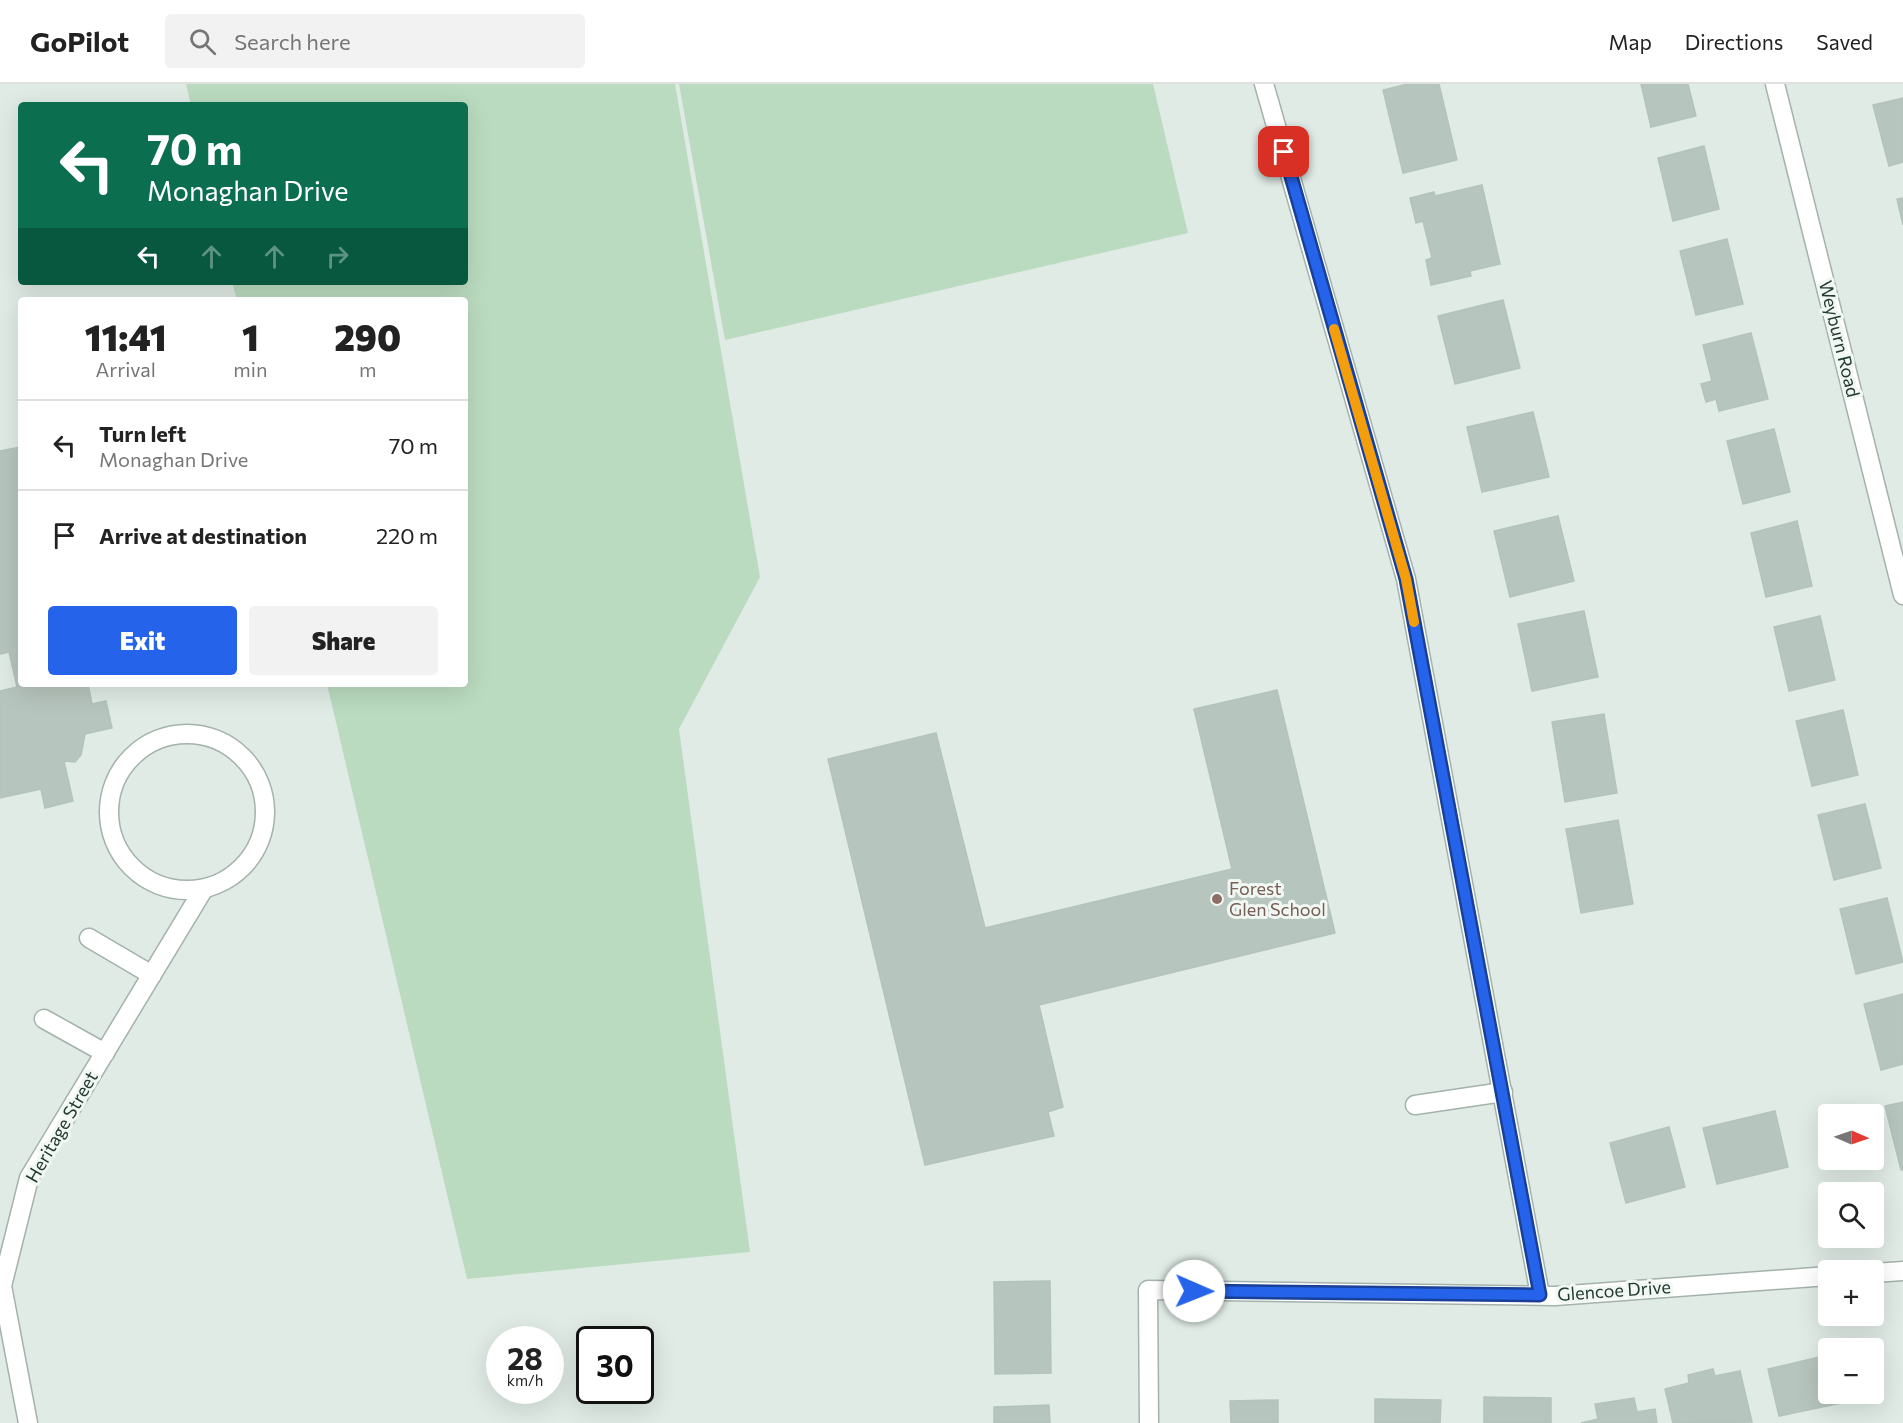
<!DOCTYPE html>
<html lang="en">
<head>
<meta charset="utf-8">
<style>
	body { margin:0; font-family:Commissioner,sans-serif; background:#f2f2f2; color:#222; height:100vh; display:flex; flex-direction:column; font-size:22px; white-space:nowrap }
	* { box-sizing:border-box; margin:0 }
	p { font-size:20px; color:#767676 }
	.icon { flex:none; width:33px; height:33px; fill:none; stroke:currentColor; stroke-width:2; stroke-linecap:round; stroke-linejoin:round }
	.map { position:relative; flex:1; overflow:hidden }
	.drawer { position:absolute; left:18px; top:213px; width:450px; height:390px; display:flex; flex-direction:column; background:#fff; border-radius:6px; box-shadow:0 6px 24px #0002 }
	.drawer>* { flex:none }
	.banner { position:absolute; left:18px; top:18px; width:450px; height:183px; border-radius:6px; box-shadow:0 6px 24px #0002; background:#0b6e4f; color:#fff; overflow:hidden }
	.needle { width:39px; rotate:92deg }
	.tools { position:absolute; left:1818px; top:1020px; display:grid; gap:12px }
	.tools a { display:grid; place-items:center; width:66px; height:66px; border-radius:6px; background:#fff; box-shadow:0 6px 24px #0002; font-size:30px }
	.speed { position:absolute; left:486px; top:1242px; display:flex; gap:12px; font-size:30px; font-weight:700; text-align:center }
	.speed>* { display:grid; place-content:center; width:78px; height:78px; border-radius:50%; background:#fff; box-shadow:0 6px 24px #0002; line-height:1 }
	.speed small { font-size:15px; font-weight:400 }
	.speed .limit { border:3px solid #111; border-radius:9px; background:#fff; color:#111 }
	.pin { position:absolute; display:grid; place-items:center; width:51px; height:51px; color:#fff; margin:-26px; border-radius:12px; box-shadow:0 3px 9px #0006 }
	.me { position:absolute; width:66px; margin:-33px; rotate:91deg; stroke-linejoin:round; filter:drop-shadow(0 0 4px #0008) }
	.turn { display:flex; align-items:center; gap:21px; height:126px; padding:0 30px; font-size:27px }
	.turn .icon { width:78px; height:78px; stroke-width:2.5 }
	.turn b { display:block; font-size:42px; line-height:51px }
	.lanes { display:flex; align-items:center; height:57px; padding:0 30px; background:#0003; justify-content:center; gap:30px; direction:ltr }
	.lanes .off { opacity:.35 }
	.eta { display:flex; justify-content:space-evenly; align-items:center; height:102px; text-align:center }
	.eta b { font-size:36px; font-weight:800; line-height:42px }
	.primary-button { display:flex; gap:12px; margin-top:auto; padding:12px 30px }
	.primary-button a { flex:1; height:69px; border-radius:6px; background:#2563eb; color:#fff; font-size:24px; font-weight:800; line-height:69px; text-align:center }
	.primary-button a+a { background:#f2f2f2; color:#222 }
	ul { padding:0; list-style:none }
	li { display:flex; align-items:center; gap:18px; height:90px; padding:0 30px; border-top:2px solid #e0e0e0 }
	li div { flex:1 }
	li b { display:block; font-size:22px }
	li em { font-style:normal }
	header { display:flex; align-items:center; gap:36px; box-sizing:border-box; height:84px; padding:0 30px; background:#fff; border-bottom:2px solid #e0e0e0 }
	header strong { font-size:28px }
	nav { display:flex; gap:33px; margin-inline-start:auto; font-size:21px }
	.search { width:420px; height:54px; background:#f2f2f2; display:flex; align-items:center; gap:15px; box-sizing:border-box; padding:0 21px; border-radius:6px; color:#767676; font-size:22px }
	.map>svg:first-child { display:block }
	.green { fill:#badbbf }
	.building { fill:#b6c5bd; stroke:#b3c4bb; stroke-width:1.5 }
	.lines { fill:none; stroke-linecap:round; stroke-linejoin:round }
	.minor-casing { stroke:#a3b2ab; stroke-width:21 }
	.minor { stroke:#fff; stroke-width:18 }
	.route-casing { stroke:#184099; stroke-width:15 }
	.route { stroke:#2563eb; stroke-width:10 }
	.slow { stroke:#f59e0b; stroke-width:10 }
	.education-dot { fill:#8d6e63; stroke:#f1f7f3; stroke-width:2 }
	.labels { text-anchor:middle; stroke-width:6; stroke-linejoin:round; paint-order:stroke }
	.street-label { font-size:18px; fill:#223a30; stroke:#f1f7f3 }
	.education-label { font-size:18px; fill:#785e54; stroke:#f1f7f3; text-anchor:start }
</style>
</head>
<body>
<header>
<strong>GoPilot</strong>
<div class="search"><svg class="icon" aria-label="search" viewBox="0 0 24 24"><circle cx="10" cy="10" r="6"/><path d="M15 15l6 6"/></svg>Search here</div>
<nav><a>Map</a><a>Directions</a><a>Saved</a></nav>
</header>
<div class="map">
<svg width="1903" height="1339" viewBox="0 0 1903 1339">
	<rect width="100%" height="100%" fill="#e0ebe5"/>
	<!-- green -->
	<g class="green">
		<path d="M186,0H675L760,493L679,645L750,1168L467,1195L327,600H465V216H237L232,198H465V21H191Z"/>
		<path d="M679,0H1153L1188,149L725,256Z"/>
	</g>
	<!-- building -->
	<g class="building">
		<path d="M1408,0H1439L1457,76L1403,89L1383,6Z"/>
		<path d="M1641,0H1688L1696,32L1651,43Z"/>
		<path d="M1903,14V78L1889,82L1873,21Z"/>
		<path d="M1704,62L1719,125L1673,137L1658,74Z"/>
		<path d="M1482,101L1500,180L1470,187L1471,192L1431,201L1426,176L1432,174L1423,137L1416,139L1410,114L1434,108L1435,112Z"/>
		<path d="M1903,114V141L1897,115Z"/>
		<path d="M1727,155L1743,220L1696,231L1680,167Z"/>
		<path d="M1503,216L1520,284L1455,300L1438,232Z"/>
		<path d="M1751,249L1768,315L1719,327L1716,315L1706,318L1701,300L1712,297L1703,261Z"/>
		<path d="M1533,328L1549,393L1482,408L1467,343Z"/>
		<path d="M1774,345L1790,408L1743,420L1727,357Z"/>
		<path d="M21,363V600H88L92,620L106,617L112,644L85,650L81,671L75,678L64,677L73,717L45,724L41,705L0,714V607L17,603L9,568L0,570V367Z"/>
		<path d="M1558,432L1574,497L1510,513L1494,447Z"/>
		<path d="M1797,437L1812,502L1766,513L1751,449Z"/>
		<path d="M1584,527L1598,593L1532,607L1518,540Z"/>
		<path d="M1820,532L1835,596L1789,607L1774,543Z"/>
		<path d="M1277,606L1335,849L1039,921L1063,1023L1048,1028L1054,1052L925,1081L828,675L936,649L985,844L1232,785L1194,625Z"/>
		<path d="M1843,626L1858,691L1812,702L1796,637Z"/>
		<path d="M1604,630L1617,709L1565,718L1552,638Z"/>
		<path d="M1865,720L1881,784L1834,796L1818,731Z"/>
		<path d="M1618,736L1633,820L1581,829L1566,745Z"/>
		<path d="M1887,814L1903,878L1856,890L1840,825Z"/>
		<path d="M1903,910V980L1881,986L1864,920Z"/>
		<path d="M1903,1018V1086H1901L1885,1022Z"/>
		<path d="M1775,1027L1788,1083L1717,1100L1703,1044Z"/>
		<path d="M1669,1043L1685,1103L1626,1119L1610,1059Z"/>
		<path d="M1050,1197L1051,1289L995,1290L994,1198Z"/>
		<path d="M1828,1271V1310H1849L1851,1317L1779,1332L1768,1285Z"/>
		<path d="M1713,1285L1715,1292L1740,1287L1752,1338L1673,1339L1665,1305L1689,1299L1688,1291Z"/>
		<path d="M1484,1313L1551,1314V1339H1484Z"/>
		<path d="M1634,1314L1637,1328L1655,1325L1657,1339H1581L1598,1335L1595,1320Z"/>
		<path d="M1375,1315L1441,1316L1440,1339H1375Z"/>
		<path d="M1278,1316V1339H1231L1230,1317Z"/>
		<path d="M1049,1321L1050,1339H994V1323Z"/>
	</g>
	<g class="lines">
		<!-- minor casing -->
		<g class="minor-casing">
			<g id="minor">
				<path d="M1264,0L1406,495L1540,1211"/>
				<path d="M1775,0L1903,511"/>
				<circle cx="187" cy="728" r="78"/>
				<path d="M89,854L152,891"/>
				<path d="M44,935L105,969"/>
				<path d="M1415,1021L1503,1008"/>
				<path d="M1874,1189L1903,1187"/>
				<path d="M28,1339L2,1202L29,1094L203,806"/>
				<path d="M1149,1339L1148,1206L1555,1212L1828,1192"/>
			</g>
		</g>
		<!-- minor -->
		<use href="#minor" class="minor"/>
	</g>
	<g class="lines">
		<!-- route casing -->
		<g class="route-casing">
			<path id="route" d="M1194,1207L1540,1211L1406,495L1284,68"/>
		</g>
		<!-- route -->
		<use href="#route" class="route"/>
		<!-- slow -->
		<path class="slow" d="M1334,245L1406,495L1414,538"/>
	</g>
	<!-- markers -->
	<circle class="education-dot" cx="1217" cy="815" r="6"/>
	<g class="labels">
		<!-- street labels -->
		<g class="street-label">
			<text transform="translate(1839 255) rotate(76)" y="6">Weyburn Road</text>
			<text transform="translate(62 1043) rotate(-60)" y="6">Heritage Street</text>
			<text transform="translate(1614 1207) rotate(-4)" y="6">Glencoe Drive</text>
		</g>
		<!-- education labels -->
		<g class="education-label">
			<text x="1229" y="811">Forest<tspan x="1229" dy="21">Glen School</tspan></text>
		</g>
	</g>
</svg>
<div class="tools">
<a><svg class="needle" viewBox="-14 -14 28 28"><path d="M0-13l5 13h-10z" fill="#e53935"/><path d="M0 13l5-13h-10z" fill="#767676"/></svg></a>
<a><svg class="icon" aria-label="search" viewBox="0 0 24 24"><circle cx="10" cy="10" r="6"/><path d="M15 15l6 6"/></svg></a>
<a>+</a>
<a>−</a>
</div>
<div class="speed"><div>28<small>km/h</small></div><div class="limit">30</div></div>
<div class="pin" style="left:1284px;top:68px;background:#d93025"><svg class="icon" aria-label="arrive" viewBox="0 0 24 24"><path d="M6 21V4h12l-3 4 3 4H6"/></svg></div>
<svg class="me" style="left:1194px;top:1207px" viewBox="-20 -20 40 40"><circle r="19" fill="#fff"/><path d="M0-13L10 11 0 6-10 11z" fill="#2563eb"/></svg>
<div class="banner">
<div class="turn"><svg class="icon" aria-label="left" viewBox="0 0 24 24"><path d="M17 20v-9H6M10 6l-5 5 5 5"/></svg><div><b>70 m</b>Monaghan Drive</div></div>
<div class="lanes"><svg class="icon" aria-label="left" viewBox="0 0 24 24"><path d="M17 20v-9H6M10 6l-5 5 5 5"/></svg><svg class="icon off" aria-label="ahead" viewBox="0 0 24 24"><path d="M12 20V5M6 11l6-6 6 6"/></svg><svg class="icon off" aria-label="ahead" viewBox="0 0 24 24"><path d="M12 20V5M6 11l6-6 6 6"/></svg><svg class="icon off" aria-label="right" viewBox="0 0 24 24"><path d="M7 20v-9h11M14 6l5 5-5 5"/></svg></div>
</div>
<section class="drawer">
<div class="eta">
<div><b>11:41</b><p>Arrival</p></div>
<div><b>1</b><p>min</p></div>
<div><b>290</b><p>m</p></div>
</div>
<ul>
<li><svg class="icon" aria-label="left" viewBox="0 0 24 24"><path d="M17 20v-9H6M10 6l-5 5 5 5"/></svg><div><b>Turn left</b><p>Monaghan Drive</p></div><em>70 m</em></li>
<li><svg class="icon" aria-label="arrive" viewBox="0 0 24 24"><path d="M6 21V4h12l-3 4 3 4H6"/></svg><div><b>Arrive at destination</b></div><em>220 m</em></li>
</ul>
<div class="primary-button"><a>Exit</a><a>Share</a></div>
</section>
</div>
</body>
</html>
